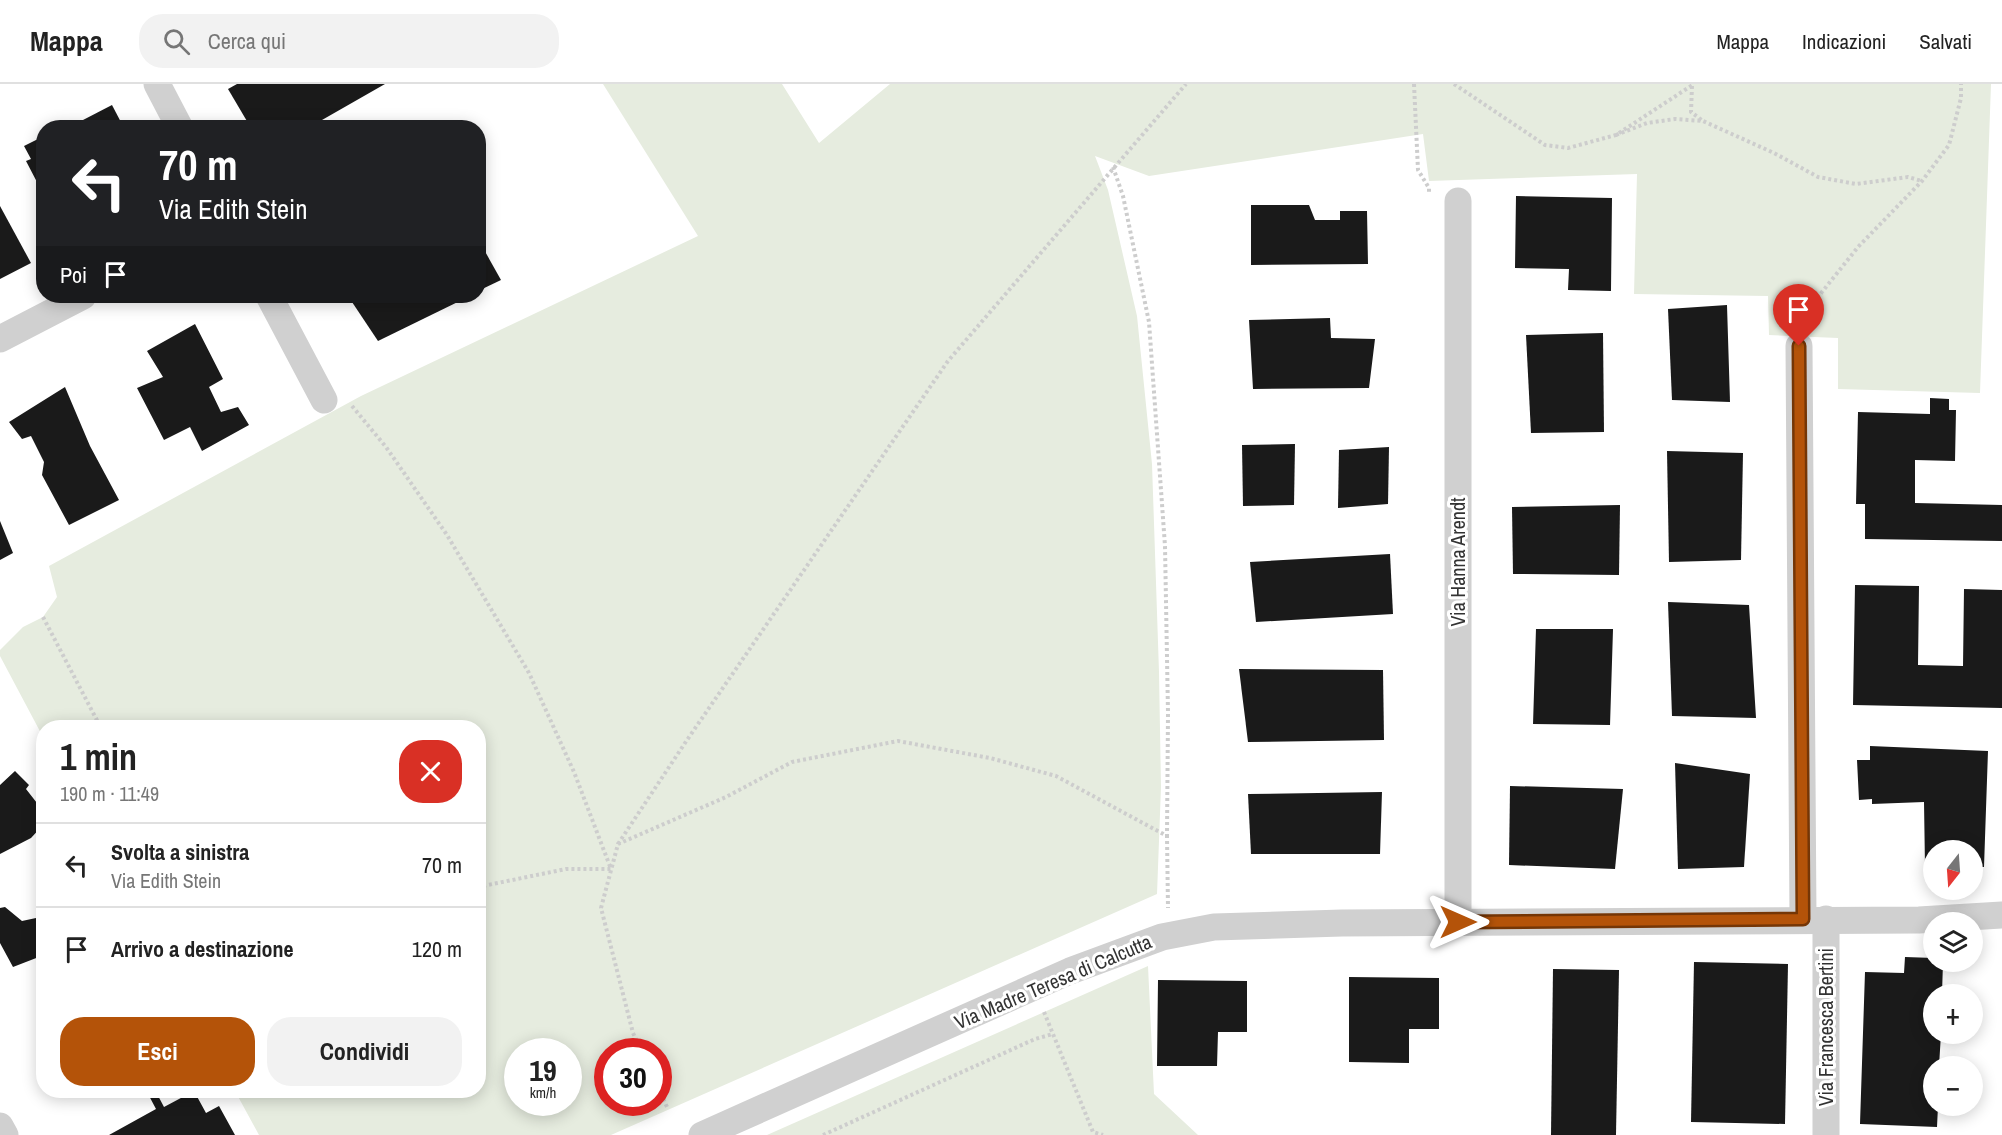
<!DOCTYPE html>
<html lang="it">
<head>
<meta charset="utf-8">
<style>
	body { margin:0; font-family:"Archivo Narrow",sans-serif; background:#f2f2f2; color:#222; height:100vh; display:flex; flex-direction:column; font-size:22px; white-space:nowrap }
	* { box-sizing:border-box; margin:0 }
	p { font-size:20px; color:#767676 }
	.icon { flex:none; width:33px; height:33px; fill:none; stroke:currentColor; stroke-width:2; stroke-linecap:round; stroke-linejoin:round }
	.map { position:relative; flex:1; overflow:hidden }
	.side { position:absolute; left:36px; top:636px; width:450px; height:378px; display:flex; flex-direction:column; background:#fff; border-radius:24px; box-shadow:0 3px 15px #0003 }
	.side>* { flex:none }
	.guide { position:absolute; left:36px; top:36px; width:450px; height:183px; border-radius:24px; box-shadow:0 3px 15px #0003; background:#202124; color:#fff; overflow:hidden }
	.needle { width:39px; rotate:197deg }
	.buttons { position:absolute; left:1923px; top:756px; display:grid; gap:12px }
	.buttons a { display:grid; place-items:center; width:60px; height:60px; border-radius:50%; background:#fff; box-shadow:0 3px 15px #0003; font-size:30px }
	.speed { position:absolute; left:504px; top:954px; display:flex; gap:12px; font-size:30px; font-weight:700; text-align:center }
	.speed>* { display:grid; place-content:center; width:78px; height:78px; border-radius:50%; background:#fff; box-shadow:0 3px 15px #0003; line-height:1 }
	.speed small { font-size:15px; font-weight:400 }
	.speed .limit { border:9px solid #d22; background:#fff; color:#111 }
	.pin { position:absolute; display:grid; place-items:center; width:51px; height:51px; color:#fff; margin:-62px -26px; border-radius:50% 50% 50% 0; rotate:-45deg; box-shadow:0 0 6px #0007 }
	.pin .icon { rotate:45deg }
	.me { position:absolute; width:66px; margin:-33px; rotate:90deg; stroke-linejoin:round; filter:drop-shadow(0 0 4px #0008) }
	.turn { display:flex; align-items:center; gap:21px; height:126px; padding:0 24px; font-size:27px }
	.turn .icon { width:78px; height:78px; stroke-width:2.5 }
	.turn b { display:block; font-size:42px; line-height:51px }
	.then { display:flex; align-items:center; height:57px; padding:0 24px; background:#0003; gap:12px; font-size:22px }
	.round { display:grid; place-items:center; flex:none; width:63px; height:63px; border-radius:24px; background:#f2f2f2 }
	.overview { display:flex; align-items:center; justify-content:space-between; height:102px; padding:0 24px }
	h1 { font-size:36px; font-weight:700; line-height:45px }
	.action { display:flex; gap:12px; margin-top:auto; padding:12px 24px }
	.action a { flex:1; height:69px; border-radius:24px; background:#b45309; color:#fff; font-size:24px; font-weight:700; line-height:69px; text-align:center }
	.action a+a { background:#f2f2f2; color:#222 }
	ul { padding:0; list-style:none }
	li { display:flex; align-items:center; gap:18px; height:84px; padding:0 24px; border-top:2px solid #e0e0e0 }
	li div { flex:1 }
	li b { display:block; font-size:22px }
	li em { font-style:normal }
	header { display:flex; align-items:center; gap:36px; box-sizing:border-box; height:84px; padding:0 30px; background:#fff; border-bottom:2px solid #e0e0e0 }
	header strong { font-size:28px }
	nav { display:flex; gap:33px; margin-inline-start:auto; font-size:21px }
	.search { width:420px; height:54px; background:#f2f2f2; display:flex; align-items:center; gap:15px; box-sizing:border-box; padding:0 21px; border-radius:24px; color:#767676; font-size:22px }
	.map>svg:first-child { display:block }
	.green { fill:#e6ecdf; fill-rule:evenodd }
	.building { fill:#1a1a1a }
	.lines { fill:none; stroke-linecap:round; stroke-linejoin:round }
	.path { stroke:#cdcdcd; stroke-width:4; stroke-dasharray:3 3; stroke-linecap:butt }
	.minor { stroke:#d0d0d0; stroke-width:27 }
	.route-casing { stroke:#753606; stroke-width:15 }
	.route { stroke:#b45309; stroke-width:10 }
	.labels { text-anchor:middle; stroke-width:6; stroke-linejoin:round; paint-order:stroke }
	.street-label { font-size:20px; fill:#333; stroke:#fff }
</style>
</head>
<body>
<header>
<strong>Mappa</strong>
<div class="search"><svg class="icon" aria-label="search" viewBox="0 0 24 24"><circle cx="10" cy="10" r="6"/><path d="M15 15l6 6"/></svg>Cerca qui</div>
<nav><a>Mappa</a><a>Indicazioni</a><a>Salvati</a></nav>
</header>
<div class="map">
<svg width="2002" height="1051" viewBox="0 0 2002 1051">
	<rect width="100%" height="100%" fill="#fff"/>
	<!-- green -->
	<g class="green">
		<path d="M603,0H782L819,59L890,0H1991L1980,309L1838,305V254L1769,251L1768,212L1634,210L1637,90L1429,97L1423,50L1149,92L1095,72L1108,106L1137,232L1152,380L1159,588L1161,703L1157,810L611,1051H259L235,1007L478,1006V644H44L43,653L0,572V566L23,543L43,533L57,513L49,482L361,312L698,152ZM518,968H568V1018H518ZM608,968H658V1018H608Z"/>
		<path d="M1148,882L1154,1010L1198,1051H767Z"/>
	</g>
	<!-- building -->
	<g class="building">
		<path d="M237,0H385L308,44H251L228,5Z"/>
		<path d="M112,21L124,44H87L83,36Z"/>
		<path d="M44,52V97L38,100L26,77L31,75L24,62Z"/>
		<path d="M1516,112L1612,114L1611,207L1568,206L1569,185L1515,184Z"/>
		<path d="M1251,121H1309L1315,136H1340V127H1367L1368,180L1251,181Z"/>
		<path d="M0,122L31,179L0,195Z"/>
		<path d="M478,155L501,196L478,207Z"/>
		<path d="M348,212H470L378,257Z"/>
		<path d="M1727,221L1730,318L1672,316L1668,225Z"/>
		<path d="M1330,234L1331,254L1375,255L1369,304L1253,305L1249,236Z"/>
		<path d="M195,240L223,295L209,303L221,328L238,323L249,341L202,367L190,343L164,356L137,304L163,293L147,267Z"/>
		<path d="M1603,249L1604,348L1531,349L1526,251Z"/>
		<path d="M65,303L90,362L119,416L69,441L42,391L44,378L31,352L22,355L9,338Z"/>
		<path d="M1930,314L1949,315V326H1956L1955,377L1915,376V419L2002,421V457L1865,455V420H1856L1858,328L1930,330Z"/>
		<path d="M1295,360L1294,421L1243,422L1242,361Z"/>
		<path d="M1389,363L1388,420L1338,424L1339,366Z"/>
		<path d="M1667,367L1743,369L1741,476L1669,478Z"/>
		<path d="M1620,421L1619,491L1513,490L1512,423Z"/>
		<path d="M0,437L13,469L0,476Z"/>
		<path d="M1390,470L1393,530L1256,538L1250,478Z"/>
		<path d="M1855,501L1919,502L1918,581L1963,582L1964,505L2002,506V624L1853,621Z"/>
		<path d="M1668,518L1749,521L1756,634L1672,632Z"/>
		<path d="M1536,545H1613L1610,641L1533,640Z"/>
		<path d="M1239,585L1383,586L1384,656L1248,658Z"/>
		<path d="M1870,662L1988,667L1984,783H1972V766H1934V783H1925L1924,718L1872,720V715L1859,716L1857,676H1870Z"/>
		<path d="M1675,679L1750,690L1744,783L1678,785Z"/>
		<path d="M15,687L29,701L26,705L44,728V740L31,754L0,770V701Z"/>
		<path d="M1510,702L1623,705L1615,785L1509,781Z"/>
		<path d="M1382,708L1380,770H1251L1248,710Z"/>
		<path d="M5,823L22,837L36,834L44,857V871L13,883L0,859V824Z"/>
		<path d="M1905,873L1934,874V878H1943L1942,910H1934V950H1941L1939,982H1934V1022H1938L1937,1043L1860,1040L1865,888L1904,889Z"/>
		<path d="M1694,878L1788,880L1785,1040L1691,1038Z"/>
		<path d="M1553,885L1619,886L1616,1051H1551Z"/>
		<path d="M1349,893L1439,894V945H1409V979L1349,978Z"/>
		<path d="M1158,896L1247,897V948H1218L1217,982H1157Z"/>
		<path d="M150,1006H155L164,1023L194,1007L206,1029L219,1022L235,1051H109L156,1025L147,1008Z"/>
	</g>
	<g class="lines">
		<!-- path -->
		<g class="path">
			<path d="M1414,0L1418,86L1429,104V110"/>
			<path d="M1454,0L1545,61L1568,64L1616,51L1694,0"/>
			<path d="M1692,2L1691,28L1703,37"/>
			<path d="M1616,51L1647,39L1675,35L1703,37L1774,69L1818,93L1856,100L1908,93L1922,97"/>
			<path d="M1113,83L1123,112L1149,238L1165,462L1168,629L1167,752"/>
			<path d="M1806,235L1810,223L1858,163L1922,97L1949,61L1961,14V0"/>
			<path d="M352,322L386,363L447,451L529,589L574,688L611,785H566L478,803"/>
			<path d="M43,533L101,644"/>
			<path d="M618,760L687,656L948,277L1186,0"/>
			<path d="M1044,928L1093,1048L1103,1051"/>
			<path d="M642,968L633,949L601,824L618,760L726,713L792,678L898,657L990,674L1056,692L1167,752L1168,824"/>
			<path d="M658,1004L667,1023"/>
			<path d="M823,1051L1035,955L1053,950"/>
		</g>
		<!-- minor -->
		<g class="minor">
			<path d="M157,0L180,44"/>
			<path d="M1458,117V838"/>
			<path d="M269,212L324,316"/>
			<path d="M0,255L83,212"/>
			<path d="M1799,262L1803,835"/>
			<path d="M0,1042L5,1051"/>
			<path d="M702,1051L1070,887L1162,853L1214,843L1342,839L1919,836L2002,831"/>
			<path d="M1826,1051V835"/>
		</g>
	</g>
	<g class="lines">
		<!-- route casing -->
		<g class="route-casing">
			<path id="route" d="M1458,838L1803,835L1799,262"/>
		</g>
		<!-- route -->
		<use href="#route" class="route"/>
	</g>
	<g class="labels">
		<!-- street labels -->
		<g class="street-label">
			<text transform="translate(1458 478) rotate(-90)" y="7">Via Hanna Arendt</text>
			<text transform="translate(1053 898) rotate(-23)" y="7">Via Madre Teresa di Calcutta</text>
			<text transform="translate(1826 943) rotate(-90)" y="7">Via Francesca Bertini</text>
		</g>
	</g>
</svg>
<div class="buttons">
<a><svg class="needle" viewBox="-14 -14 28 28"><path d="M0-13l5 13h-10z" fill="#e53935"/><path d="M0 13l5-13h-10z" fill="#767676"/></svg></a>
<a><svg class="icon" aria-label="layers" viewBox="0 0 24 24"><path d="M12 4l9 5-9 5-9-5zM3 14l9 5 9-5"/></svg></a>
<a>+</a>
<a>−</a>
</div>
<div class="speed"><div>19<small>km/h</small></div><div class="limit">30</div></div>
<div class="pin" style="left:1799px;top:262px;background:#d93025"><svg class="icon" aria-label="arrive" viewBox="0 0 24 24"><path d="M6 21V4h12l-3 4 3 4H6"/></svg></div>
<svg class="me" style="left:1458px;top:838px" viewBox="-20 -20 40 40"><path d="M0-17L14 15 0 8-14 15z" fill="#b45309" stroke="#fff" stroke-width="4"/></svg>
<div class="guide">
<div class="turn"><svg class="icon" aria-label="left" viewBox="0 0 24 24"><path d="M17 20v-9H6M10 6l-5 5 5 5"/></svg><div><b>70 m</b>Via Edith Stein</div></div>
<div class="then">Poi<svg class="icon" aria-label="arrive" viewBox="0 0 24 24"><path d="M6 21V4h12l-3 4 3 4H6"/></svg></div>
</div>
<section class="side">
<div class="overview"><div><h1>1 min</h1><p>190 m · 11:49</p></div><a class="round" style="background:#d93025;color:#fff"><svg class="icon" aria-label="close" viewBox="0 0 24 24"><path d="M6 6l12 12M18 6L6 18"/></svg></a></div>
<ul>
<li><svg class="icon" aria-label="left" viewBox="0 0 24 24"><path d="M17 20v-9H6M10 6l-5 5 5 5"/></svg><div><b>Svolta a sinistra</b><p>Via Edith Stein</p></div><em>70 m</em></li>
<li><svg class="icon" aria-label="arrive" viewBox="0 0 24 24"><path d="M6 21V4h12l-3 4 3 4H6"/></svg><div><b>Arrivo a destinazione</b></div><em>120 m</em></li>
</ul>
<div class="action"><a>Esci</a><a>Condividi</a></div>
</section>
</div>
</body>
</html>
